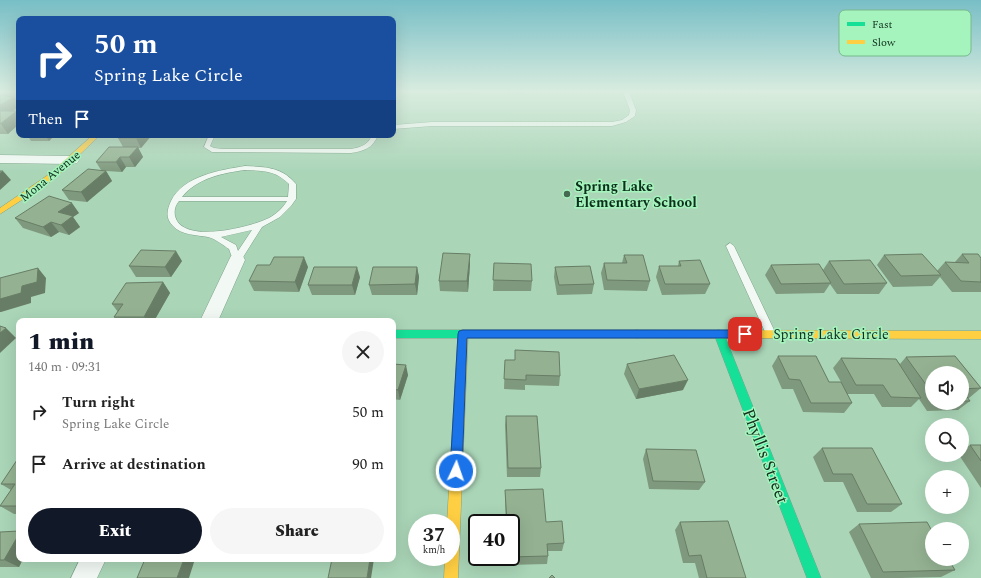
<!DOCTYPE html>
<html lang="en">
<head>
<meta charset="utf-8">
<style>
	body { margin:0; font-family:Spectral,serif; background:#f6f6f6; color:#222; height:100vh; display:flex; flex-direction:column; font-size:15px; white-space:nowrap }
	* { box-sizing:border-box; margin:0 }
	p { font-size:13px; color:#767676 }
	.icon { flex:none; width:22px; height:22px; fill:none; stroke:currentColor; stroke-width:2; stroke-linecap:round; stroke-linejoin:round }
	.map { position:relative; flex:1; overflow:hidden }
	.drawer { position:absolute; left:16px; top:318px; width:380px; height:244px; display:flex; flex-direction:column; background:#fff; border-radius:8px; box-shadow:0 4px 16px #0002 }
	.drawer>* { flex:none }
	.guide { position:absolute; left:16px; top:16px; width:380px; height:122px; border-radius:8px; box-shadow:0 4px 16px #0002; background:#1a4fa0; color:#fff; overflow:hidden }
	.buttons { position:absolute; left:925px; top:366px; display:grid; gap:8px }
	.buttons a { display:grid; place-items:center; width:44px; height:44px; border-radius:50%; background:#fff; box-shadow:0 4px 16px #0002; font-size:20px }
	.speed { position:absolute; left:408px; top:514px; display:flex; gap:8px; font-size:20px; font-weight:700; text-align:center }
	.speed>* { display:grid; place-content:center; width:52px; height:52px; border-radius:50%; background:#fff; box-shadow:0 4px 16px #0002; line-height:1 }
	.speed small { font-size:10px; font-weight:400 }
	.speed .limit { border:2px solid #111; border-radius:6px; background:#fff; color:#111 }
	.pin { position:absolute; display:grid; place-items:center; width:34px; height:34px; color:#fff; margin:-17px; border-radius:8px; box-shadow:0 2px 6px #0006 }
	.me { position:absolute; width:44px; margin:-22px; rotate:3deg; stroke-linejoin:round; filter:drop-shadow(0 0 3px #0008) }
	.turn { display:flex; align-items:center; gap:14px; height:84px; padding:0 12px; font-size:18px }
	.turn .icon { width:52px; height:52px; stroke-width:2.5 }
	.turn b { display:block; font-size:28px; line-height:34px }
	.then { display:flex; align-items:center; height:38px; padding:0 12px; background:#0003; gap:8px; font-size:15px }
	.round { display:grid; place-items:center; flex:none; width:42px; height:42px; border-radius:21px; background:#f6f6f6 }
	.headline { display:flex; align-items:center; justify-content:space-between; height:68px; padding:0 12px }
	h1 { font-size:24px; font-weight:800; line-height:30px; color:#111827 }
	.button { display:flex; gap:8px; margin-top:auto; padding:8px 12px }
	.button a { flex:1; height:46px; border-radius:24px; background:#111827; color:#fff; font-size:16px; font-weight:800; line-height:46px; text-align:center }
	.button a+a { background:#f6f6f6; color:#222 }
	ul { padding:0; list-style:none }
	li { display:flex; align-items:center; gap:12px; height:52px; padding:0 12px }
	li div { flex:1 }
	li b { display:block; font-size:15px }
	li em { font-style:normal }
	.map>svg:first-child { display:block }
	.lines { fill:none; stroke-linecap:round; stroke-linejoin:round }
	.lane-casing { stroke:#7ea189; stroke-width:1 }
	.street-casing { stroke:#7ea189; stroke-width:1 }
	.fast-casing { stroke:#7ea189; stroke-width:1 }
	.slow-casing { stroke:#7ea189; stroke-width:1 }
	.lane { fill:#f2f9f4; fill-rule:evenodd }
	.street { fill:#f2f9f4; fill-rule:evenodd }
	.fast { fill:#16e098; fill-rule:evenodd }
	.slow { fill:#ffcf43; fill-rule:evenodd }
	.wall { fill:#7f997e; fill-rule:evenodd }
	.shaded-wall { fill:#687d66 }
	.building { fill:#94b292; stroke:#687d66 }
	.route { fill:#1a73e8; stroke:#114b97 }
	.poi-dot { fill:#456952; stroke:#a5f4bd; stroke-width:1.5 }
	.labels { text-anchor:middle; stroke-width:3; stroke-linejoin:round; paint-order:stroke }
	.far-street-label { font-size:12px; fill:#0e2f1b; stroke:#a5f4bd }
	.poi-label { font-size:14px; font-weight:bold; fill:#0e2f1b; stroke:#a5f4bd; text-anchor:start }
	.street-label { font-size:14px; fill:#0e2f1b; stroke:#a5f4bd }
	.near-street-label { font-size:17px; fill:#0e2f1b; stroke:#a5f4bd }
	.key { fill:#a5f4bd; stroke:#78b98c; stroke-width:1 }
	.key-label { font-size:11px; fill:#0e2f1b }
</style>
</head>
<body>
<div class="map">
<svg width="981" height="578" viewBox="0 0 981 578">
	<rect width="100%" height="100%" fill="#aad5b7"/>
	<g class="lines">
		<!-- lane casing -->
		<g class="lane-casing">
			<g id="lane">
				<path d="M623,92H629L636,110L635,116L626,122L612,126H432L393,129V125L432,122H612L622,120L629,115L630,110Z"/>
				<path d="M209,135H215L210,146L214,148L223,149H351C361,147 368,145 372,135H378C373,148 364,151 351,153L212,152L204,147Z"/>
				<path d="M245,166C266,167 282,167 296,184V199L291,206L280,217L262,227L240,262L237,263L233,260L229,249C223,245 214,238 208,237C197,235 181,235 173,226C165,218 167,210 171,201C183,176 220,170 245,166ZM245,170C264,171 275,170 289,184L288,197H182C197,178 223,173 245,170ZM179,201H287C283,208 276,214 269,218C251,227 182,245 175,216C174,210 175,206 179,201ZM252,230L238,251L236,245L221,237Z"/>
				<path d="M730,243L734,246L776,334L774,337H768L766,334L726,246Z"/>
			</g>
		</g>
		<!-- street casing -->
		<g class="street-casing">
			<g id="street">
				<path d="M0,155L72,156L77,157L79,160L77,163L72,164L0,163Z"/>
				<path d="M237,255L243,256L245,260L218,321H200L229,260L231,256Z"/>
				<path d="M80,559H106L97,578H71Z"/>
			</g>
		</g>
		<!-- fast casing -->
		<g class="fast-casing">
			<g id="fast">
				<path d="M393,330H637L640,331L642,334L640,337L637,338H393Z"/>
				<path d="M719,330L722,331L724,334L821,578H807L714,334L716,331Z"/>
			</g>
		</g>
		<!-- slow casing -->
		<g class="slow-casing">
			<g id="slow">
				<path d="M93,135H100L54,179L0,214V208L48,175Z"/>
				<path d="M463,330L466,331L468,334L458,578H444L445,557H451V523H447L458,334L460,331Z"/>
				<path d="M637,330L981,331V339L637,338L634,337L632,334L634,331Z"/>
			</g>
		</g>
		<!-- lane -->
		<use href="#lane" class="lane"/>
		<!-- street -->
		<use href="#street" class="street"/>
		<!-- fast -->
		<use href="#fast" class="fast"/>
		<!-- slow -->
		<use href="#slow" class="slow"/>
	</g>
	<!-- wall -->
	<g class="wall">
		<path d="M0,92H19V101H17L19,104V107L13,111L19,113V124L8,134H0V95H2Z"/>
		<path d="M454,92H486V93L454,94Z"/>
		<path d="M501,92H524V94L501,93Z"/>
		<path d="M534,92H566L534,93Z"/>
		<path d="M27,135H55L49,141H31Z"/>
		<path d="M152,135L141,148H138L143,157L135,167H126L122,172L106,171L112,181L87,202L69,200L62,190L101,170L96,162L123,147L118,138Z"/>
		<path d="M79,213L73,217L80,227L69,235L59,232L51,237L23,228L15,218Z"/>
		<path d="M470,254V264L468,292L440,291L439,281Z"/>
		<path d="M962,254L981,258V292H952L940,277L932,286L893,287L877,265L884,255L937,271L945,262H955Z"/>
		<path d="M624,255L650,281L647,291L604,290L601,273L604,263H622Z"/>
		<path d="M182,261L171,277H136L129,266Z"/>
		<path d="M679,261L710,284L705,294L662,295L656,277L659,266H678Z"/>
		<path d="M829,261L887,283L879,294H837L830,284L824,293L776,294L765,275L771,265L823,270Z"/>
		<path d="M494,263L532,281L531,291H493Z"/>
		<path d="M308,267L299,292L254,291L249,281Z"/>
		<path d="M417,267L419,277L417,295H372L369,285Z"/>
		<path d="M555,267L594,284L592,294L557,295L554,277Z"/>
		<path d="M360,277L355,295H312L308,285Z"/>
		<path d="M163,282L170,293L154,321H117L114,317L118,312L112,304Z"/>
		<path d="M515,350L560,376L559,386L525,385V390L504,389L505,360H515Z"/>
		<path d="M778,356H816L829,382H841L833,368L841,358L896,359L900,364L906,357L955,356L981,388L969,398H967L970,401L958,410L927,411L919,399L911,407H882L874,394H847L852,403L844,413L803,412L793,389H782L772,366ZM932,373H962V403H932Z"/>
		<path d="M393,364L408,375L400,400L393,399Z"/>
		<path d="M627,364L683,390L636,399L624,374Z"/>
		<path d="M506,416L541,468L540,477H507L505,425Z"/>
		<path d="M970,445H981V488L959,455H962V451Z"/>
		<path d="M822,448L902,504L891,512H857L843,482H824L813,457Z"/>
		<path d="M646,449L705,482L699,490L649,489L643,459Z"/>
		<path d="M19,460V514H14L0,506L11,490L1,484Z"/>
		<path d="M505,490L564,543L562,551H548V556L547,564L508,565V557H511V523H506L505,499Z"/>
		<path d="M680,522L746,578H699L695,563H683L675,530Z"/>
		<path d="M859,524L955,570L941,577L901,578H871L849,532Z"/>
		<path d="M0,532L19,559H23L19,567H0Z"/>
	</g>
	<!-- shaded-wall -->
	<g class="shaded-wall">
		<path d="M14,97L19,104V107L0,117V105Z"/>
		<path d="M17,111L19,113V124L8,134L1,124Z"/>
		<path d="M45,135H55L49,141Z"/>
		<path d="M139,135H152L141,148L136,138Z"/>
		<path d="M138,147L143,157L135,167L129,157Z"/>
		<path d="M120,157L126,167L122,172L116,162Z"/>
		<path d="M3,171L11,180L0,190V174Z"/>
		<path d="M106,171L112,181L87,202L81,192Z"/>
		<path d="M72,203L79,213L73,217L80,227L69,235L61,225L58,212Z"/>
		<path d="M51,222L59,232L51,237L43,227Z"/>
		<path d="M176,251L182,261L171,277L165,267Z"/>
		<path d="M470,254V264L468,292L467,281Z"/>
		<path d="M304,257L308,267L299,292L295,282Z"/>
		<path d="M357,267L360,277L355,295L352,285Z"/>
		<path d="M417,267L419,277L417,295L415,284Z"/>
		<path d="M38,268L46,278L45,293L31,297V303L1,312H0V299L22,286Z"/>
		<path d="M163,282L170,293L154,321H147L144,317Z"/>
		<path d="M6,328L16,338L0,353V333Z"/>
		<path d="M406,365L408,375L400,400L398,390Z"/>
		<path d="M688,380L683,390L636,399L639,389Z"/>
		<path d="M19,534V559H23L19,567L4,560Z"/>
		<path d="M184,559H195L189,578H177Z"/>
		<path d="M370,559H374L371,578H367Z"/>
	</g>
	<!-- building -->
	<g class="building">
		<path d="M0,95L14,97L0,105Z"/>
		<path d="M0,111H17L0,124Z"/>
		<path d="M121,135H139L136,138H118Z"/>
		<path d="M109,147H138L129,157H120L116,162H96Z"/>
		<path d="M88,169L106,171L81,192L62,190Z"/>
		<path d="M0,171H3L0,174Z"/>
		<path d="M49,196L72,203L58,212L73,216L61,225L51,222L43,227L15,218Z"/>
		<path d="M141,250L176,251L165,267L129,266Z"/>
		<path d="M443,253L470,254L467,281H439Z"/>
		<path d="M922,254L941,275L901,276L884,255Z"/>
		<path d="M962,254H978L981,258V282L961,281L945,262L969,263Z"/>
		<path d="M624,255H643L650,281L607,280L604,263H627Z"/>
		<path d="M274,257H304L295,282L249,281L257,265H270Z"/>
		<path d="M700,260L710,284H665L659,266H681L679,261Z"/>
		<path d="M870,260L887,283L844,284L829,261Z"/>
		<path d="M494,263L531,264L532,281L493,280Z"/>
		<path d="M819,264L831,283L781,284L771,265Z"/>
		<path d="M590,266L594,284L559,285L555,267Z"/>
		<path d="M314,267H357L352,285H308Z"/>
		<path d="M373,267H417L415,284L369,285Z"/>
		<path d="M38,268L37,282L22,286L21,293L0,299V278Z"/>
		<path d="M163,282L144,317H114L123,304H112L126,283Z"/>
		<path d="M0,326L6,328L0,333Z"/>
		<path d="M515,350L559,352L560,376L526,375V380L504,379L505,360H515Z"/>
		<path d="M674,355L688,380L639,389L627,364Z"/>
		<path d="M778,356H816L829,382H841L852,403H811L800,380L789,379Z"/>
		<path d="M955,356L981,388L962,389V373H932V393L906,357Z"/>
		<path d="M841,358L896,359L921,398L891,397L883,385H856Z"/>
		<path d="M393,364L406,365L398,390L393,389Z"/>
		<path d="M962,390L970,401H962Z"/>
		<path d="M506,416H537L541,468H508Z"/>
		<path d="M970,445H981V461Z"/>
		<path d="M822,448H872L902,504H867L852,474H833Z"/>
		<path d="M646,449L696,450L705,482L653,481Z"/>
		<path d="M17,460H19V506H0L15,484H1Z"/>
		<path d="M543,489L546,522L562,521L564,543L547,544L548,556L508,557H511V523H507L505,490Z"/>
		<path d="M728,521L746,578H707L701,555L689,556L680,522Z"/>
		<path d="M927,522L932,531V559H948L955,570L883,572L859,524Z"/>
		<path d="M19,531V534L4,560H0V532Z"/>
		<path d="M145,559H184L177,578H137Z"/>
		<path d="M332,559H370L367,578H328Z"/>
		<path d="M552,575L555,578H549Z"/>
	</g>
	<!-- sky -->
	<linearGradient id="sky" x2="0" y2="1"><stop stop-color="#78bec6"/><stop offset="0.53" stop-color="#d9ecdf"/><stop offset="1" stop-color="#d9ecdf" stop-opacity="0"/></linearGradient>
	<rect width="981" height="173" fill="url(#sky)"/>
	<!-- route -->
	<path class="route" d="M463,330H745L749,332L750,334L749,337L745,338H467L462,471L460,475L456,477L452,475L450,471L458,334L459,331Z"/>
	<!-- markers -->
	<circle class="poi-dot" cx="567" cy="194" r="4"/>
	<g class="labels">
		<!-- far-street labels -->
		<g class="far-street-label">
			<text transform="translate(50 176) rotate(-39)" y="4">Mona Avenue</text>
		</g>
		<!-- poi labels -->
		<g class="poi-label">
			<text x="575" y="191">Spring Lake<tspan x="575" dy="16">Elementary School</tspan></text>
		</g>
		<!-- street labels -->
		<g class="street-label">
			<text x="831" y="339">Spring Lake Circle</text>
		</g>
		<!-- near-street labels -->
		<g class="near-street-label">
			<text transform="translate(766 456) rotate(69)" y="6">Phyllis Street</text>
		</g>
	</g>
	<!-- legend -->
	<rect x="839" y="10" width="132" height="46" rx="6" class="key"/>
	<rect x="847" y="22" width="18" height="4" fill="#16e098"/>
	<rect x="847" y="40" width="18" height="4" fill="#ffcf43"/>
	<g class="key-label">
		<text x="872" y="28">Fast</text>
		<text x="872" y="46">Slow</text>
	</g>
</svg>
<div class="buttons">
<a><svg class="icon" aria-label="sound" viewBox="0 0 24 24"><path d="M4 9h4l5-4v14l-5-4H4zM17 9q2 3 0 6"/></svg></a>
<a><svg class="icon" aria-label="search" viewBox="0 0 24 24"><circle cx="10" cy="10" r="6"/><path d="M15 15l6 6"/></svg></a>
<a>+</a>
<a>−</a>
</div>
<div class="speed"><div>37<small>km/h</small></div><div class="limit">40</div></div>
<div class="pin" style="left:745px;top:334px;background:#d93025"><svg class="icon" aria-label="arrive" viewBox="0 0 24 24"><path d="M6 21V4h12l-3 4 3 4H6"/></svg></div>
<svg class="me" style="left:456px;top:471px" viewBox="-20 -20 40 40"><circle r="17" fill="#1a73e8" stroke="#fff" stroke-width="3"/><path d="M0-11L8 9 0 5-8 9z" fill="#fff"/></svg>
<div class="guide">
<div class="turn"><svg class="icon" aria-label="right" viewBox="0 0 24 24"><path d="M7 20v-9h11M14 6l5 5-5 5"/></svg><div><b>50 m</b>Spring Lake Circle</div></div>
<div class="then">Then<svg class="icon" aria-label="arrive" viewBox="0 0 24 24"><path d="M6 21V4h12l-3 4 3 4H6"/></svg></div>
</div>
<section class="drawer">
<div class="headline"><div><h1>1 min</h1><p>140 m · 09:31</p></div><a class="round"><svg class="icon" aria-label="close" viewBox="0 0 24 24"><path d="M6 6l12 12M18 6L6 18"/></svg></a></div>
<ul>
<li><svg class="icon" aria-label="right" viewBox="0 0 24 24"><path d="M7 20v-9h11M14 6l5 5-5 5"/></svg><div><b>Turn right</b><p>Spring Lake Circle</p></div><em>50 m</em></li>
<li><svg class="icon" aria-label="arrive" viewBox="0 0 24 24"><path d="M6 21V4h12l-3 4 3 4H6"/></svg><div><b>Arrive at destination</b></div><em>90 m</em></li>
</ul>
<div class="button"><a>Exit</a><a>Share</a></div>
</section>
</div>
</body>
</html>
